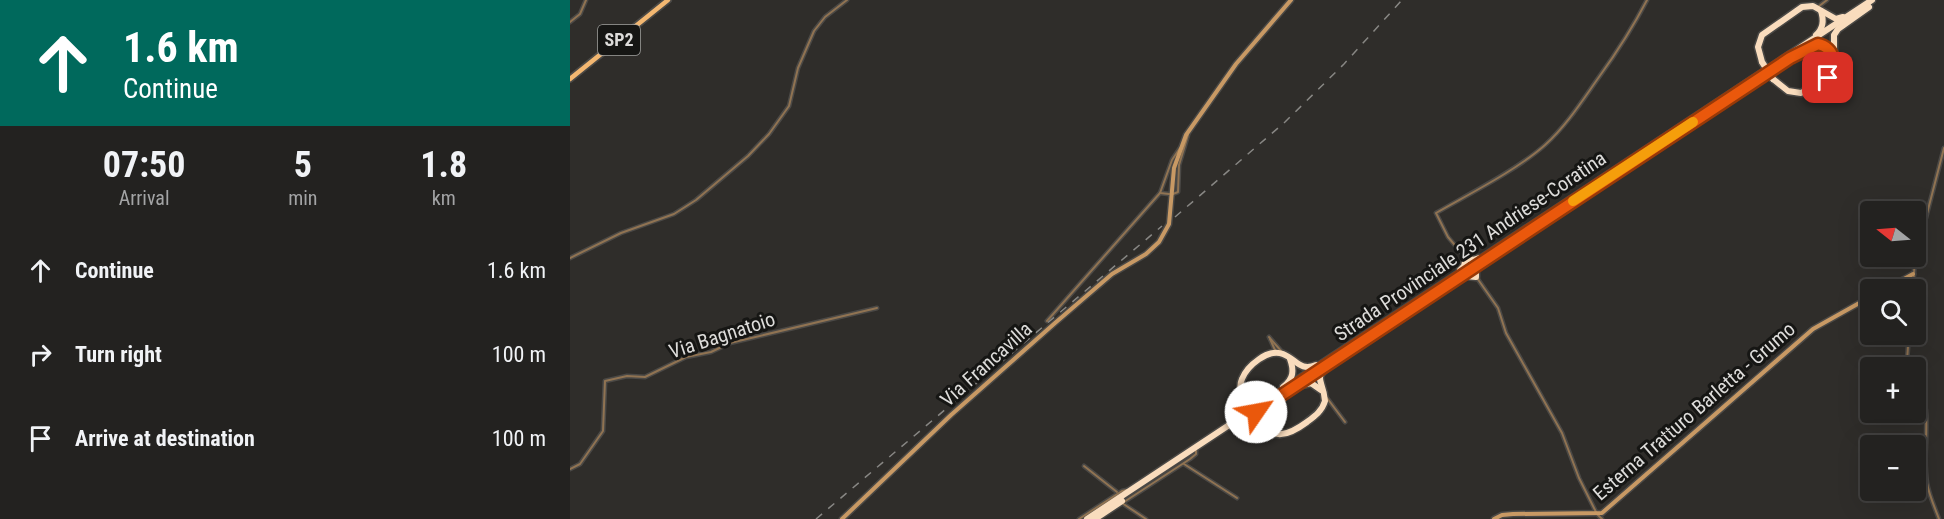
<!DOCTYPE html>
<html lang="en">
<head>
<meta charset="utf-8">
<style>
	body { margin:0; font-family:"Roboto Condensed",sans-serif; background:#2f2f2d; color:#f1f3f6; height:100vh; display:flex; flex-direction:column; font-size:22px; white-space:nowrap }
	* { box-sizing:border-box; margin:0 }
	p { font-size:20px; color:#a3a4a5 }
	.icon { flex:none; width:33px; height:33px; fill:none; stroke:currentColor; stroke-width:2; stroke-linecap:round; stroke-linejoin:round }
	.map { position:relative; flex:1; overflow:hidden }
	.side { display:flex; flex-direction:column; background:#232220; width:570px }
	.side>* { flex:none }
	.guide { background:#00695c; color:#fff; overflow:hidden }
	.needle { width:39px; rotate:287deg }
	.tools { position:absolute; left:1290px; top:201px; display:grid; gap:12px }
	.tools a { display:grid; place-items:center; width:66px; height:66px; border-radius:6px; background:#232220; box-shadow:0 6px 24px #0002,0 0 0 2px #403f3e; font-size:30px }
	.pin { position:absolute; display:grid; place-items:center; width:51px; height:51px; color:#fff; margin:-26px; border-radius:12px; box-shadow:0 3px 9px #0006 }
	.me { position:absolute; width:66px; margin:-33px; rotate:57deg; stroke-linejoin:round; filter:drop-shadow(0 0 4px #0008) }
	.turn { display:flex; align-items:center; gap:21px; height:126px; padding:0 24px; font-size:27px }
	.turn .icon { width:78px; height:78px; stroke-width:2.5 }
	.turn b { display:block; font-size:42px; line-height:51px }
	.eta { display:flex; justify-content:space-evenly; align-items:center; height:102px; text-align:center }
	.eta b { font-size:36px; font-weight:700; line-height:42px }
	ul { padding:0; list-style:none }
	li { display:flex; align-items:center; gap:18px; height:84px; padding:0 24px }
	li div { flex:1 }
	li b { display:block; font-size:22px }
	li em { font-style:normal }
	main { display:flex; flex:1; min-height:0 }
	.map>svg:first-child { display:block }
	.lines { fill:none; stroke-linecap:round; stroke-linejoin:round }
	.street-casing { stroke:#4b4946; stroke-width:5 }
	.secondary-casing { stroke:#4b4946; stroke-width:7 }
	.primary-casing { stroke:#4b4946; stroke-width:8 }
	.highway-casing { stroke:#4b4946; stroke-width:9 }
	.street { stroke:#907352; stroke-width:2 }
	.secondary { stroke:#c89964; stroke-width:4 }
	.primary { stroke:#f3b771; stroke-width:4.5 }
	.highway { stroke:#f9dcbd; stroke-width:6 }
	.rail { stroke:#888784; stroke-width:1.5; stroke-dasharray:8 8; stroke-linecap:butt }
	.highway-bridge-casing { stroke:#4b4946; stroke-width:9; stroke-linecap:butt }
	.highway-bridge { stroke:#f9dcbd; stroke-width:6 }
	.route-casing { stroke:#983908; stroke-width:15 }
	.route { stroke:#ea580c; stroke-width:10 }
	.slow { stroke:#f59e0b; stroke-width:10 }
	.labels { text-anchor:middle; stroke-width:6; stroke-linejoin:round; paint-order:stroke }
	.shield { fill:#161614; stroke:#a1a19f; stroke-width:1.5 }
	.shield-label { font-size:18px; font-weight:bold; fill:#dddcda }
	.street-label { font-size:20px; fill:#dddcda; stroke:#161614 }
</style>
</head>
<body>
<main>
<section class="side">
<div class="guide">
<div class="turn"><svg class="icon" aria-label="ahead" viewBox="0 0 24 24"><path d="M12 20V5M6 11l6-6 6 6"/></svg><div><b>1.6 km</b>Continue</div></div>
</div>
<div class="eta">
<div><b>07:50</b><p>Arrival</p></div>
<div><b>5</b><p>min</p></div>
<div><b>1.8</b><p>km</p></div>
</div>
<ul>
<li><svg class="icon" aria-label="ahead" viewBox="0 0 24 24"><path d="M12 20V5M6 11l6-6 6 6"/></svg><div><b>Continue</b></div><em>1.6 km</em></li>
<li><svg class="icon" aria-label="right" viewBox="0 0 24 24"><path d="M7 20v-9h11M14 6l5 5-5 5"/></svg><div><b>Turn right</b></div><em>100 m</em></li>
<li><svg class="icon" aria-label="arrive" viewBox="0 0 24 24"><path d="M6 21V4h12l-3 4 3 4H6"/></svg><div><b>Arrive at destination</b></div><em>100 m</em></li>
</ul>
</section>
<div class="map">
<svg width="1374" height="519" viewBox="0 0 1374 519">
	<rect width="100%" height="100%" fill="#2f2d2a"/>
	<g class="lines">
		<!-- street casing -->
		<g class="street-casing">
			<g id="street">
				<path d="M1248,7L1257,0"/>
				<path d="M0,22L10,14L16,0"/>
				<path d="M590,193L599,194"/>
				<path d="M603,194L608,192L609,165L618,135"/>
				<path d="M894,256L878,237L866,213C899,194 947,170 975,145C997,125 1012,101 1029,77C1047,52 1063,27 1077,0"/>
				<path d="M1346,256L1374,148"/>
				<path d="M0,258L51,233L104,214L126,200L178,156L199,134L219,106L228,68L244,31L255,17L277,0"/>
				<path d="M907,278L928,308L936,333L992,433L1009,478L1027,514L1032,519"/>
				<path d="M1343,290L1345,256"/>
				<path d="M477,321L590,193L602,160L610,148"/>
				<path d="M699,337L712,352"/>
				<path d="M700,339L705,350"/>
				<path d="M1339,368L1337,360L1339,334"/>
				<path d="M1346,377C1365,412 1351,447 1357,483C1359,495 1365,508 1369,519"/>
				<path d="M757,398L775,422"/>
				<path d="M614,464L667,498"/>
				<path d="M514,466L547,492"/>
				<path d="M0,469L10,464L33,431L35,381L57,376L75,377L116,357L141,352L160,343L307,308"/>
				<path d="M554,502L620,459L626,454V451"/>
				<path d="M552,503L576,519"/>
				<path d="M509,519L552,491L557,490"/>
			</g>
		</g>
		<!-- secondary casing -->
		<g class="secondary-casing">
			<g id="secondary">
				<path d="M1314,290L1343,274"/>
				<path d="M272,519L381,415L485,323L542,274L576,254L589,242L599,224L604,168L616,135L666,64L721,0"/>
				<path d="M924,519L932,515L943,514L1032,513L1243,329L1300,297"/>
			</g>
		</g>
		<!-- primary casing -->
		<g class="primary-casing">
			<path id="primary" d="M0,79L98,0"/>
		</g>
		<!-- highway casing -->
		<g class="highway-casing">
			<g id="highway">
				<path d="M1246,35C1254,28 1254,20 1251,11"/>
				<path d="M1220,58L1248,44L1257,48L1263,56"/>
				<path d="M1192,62L1188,47L1192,35L1232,7L1243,6L1266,19L1273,17"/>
				<path d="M1203,79L1218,91L1231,93L1258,78L1264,67V35L1268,29L1299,7"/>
				<path d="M890,270L894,266L896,258L903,260L909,258"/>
				<path d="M868,292L896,276L906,277V269L925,255"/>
				<path d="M727,386L741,383L751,390"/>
				<path d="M713,387C724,379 724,370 720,359"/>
				<path d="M676,402C672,395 668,388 672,379C677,366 698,348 713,354C726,359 730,372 746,365"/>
				<path d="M687,420C703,441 718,436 737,422C745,416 752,411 755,401C753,376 740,381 765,360"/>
				<path d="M517,519L1302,0"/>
				<path d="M525,519L552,501"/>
			</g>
		</g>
		<!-- street -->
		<use href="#street" class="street"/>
		<!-- secondary -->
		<use href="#secondary" class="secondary"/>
		<!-- primary -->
		<use href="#primary" class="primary"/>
		<!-- highway -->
		<use href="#highway" class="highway"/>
		<!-- rail -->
		<g class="rail">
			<path d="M605,217L715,122L774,64L832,0"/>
			<path d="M246,519L592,226"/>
		</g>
		<!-- highway-bridge casing -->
		<g class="highway-bridge-casing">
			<g id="highway-bridge">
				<path d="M1192,62L1203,79"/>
				<path d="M676,402L687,420"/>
			</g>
		</g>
		<!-- highway-bridge -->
		<use href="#highway-bridge" class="highway-bridge"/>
	</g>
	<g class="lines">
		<!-- route casing -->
		<g class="route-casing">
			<path id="route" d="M686,412L1220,58L1248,44C1264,47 1269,66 1258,78"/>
		</g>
		<!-- route -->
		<use href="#route" class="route"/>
		<!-- slow -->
		<path class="slow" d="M1003,201L1123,122"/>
	</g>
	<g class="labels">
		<!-- shield labels -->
		<rect class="shield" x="28" y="25" width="42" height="30" rx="4.5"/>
		<g class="shield-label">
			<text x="49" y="46">SP2</text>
		</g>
		<!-- street labels -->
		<g class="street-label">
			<text transform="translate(900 246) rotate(-34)" y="7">Strada Provinciale 231 Andriese-Coratina</text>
			<text transform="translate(152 335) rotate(-18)" y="7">Via Bagnatoio</text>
			<text transform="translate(416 364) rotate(-42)" y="7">Via Francavilla</text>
			<text transform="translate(1124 411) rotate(-41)" y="7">Esterna Tratturo Barletta - Grumo</text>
		</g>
	</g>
</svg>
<div class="tools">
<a><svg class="needle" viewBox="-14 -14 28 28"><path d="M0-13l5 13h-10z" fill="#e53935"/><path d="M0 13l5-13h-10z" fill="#a3a4a5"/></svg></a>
<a><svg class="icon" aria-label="search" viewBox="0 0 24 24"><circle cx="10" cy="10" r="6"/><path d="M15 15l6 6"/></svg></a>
<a>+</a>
<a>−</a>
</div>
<div class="pin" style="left:1258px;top:78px;background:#d93025"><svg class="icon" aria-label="arrive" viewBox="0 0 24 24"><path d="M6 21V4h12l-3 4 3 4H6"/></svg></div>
<svg class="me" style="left:686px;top:412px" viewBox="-20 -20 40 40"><circle r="19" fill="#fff"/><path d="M0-13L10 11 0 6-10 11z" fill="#ea580c"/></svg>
</div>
</main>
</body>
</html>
